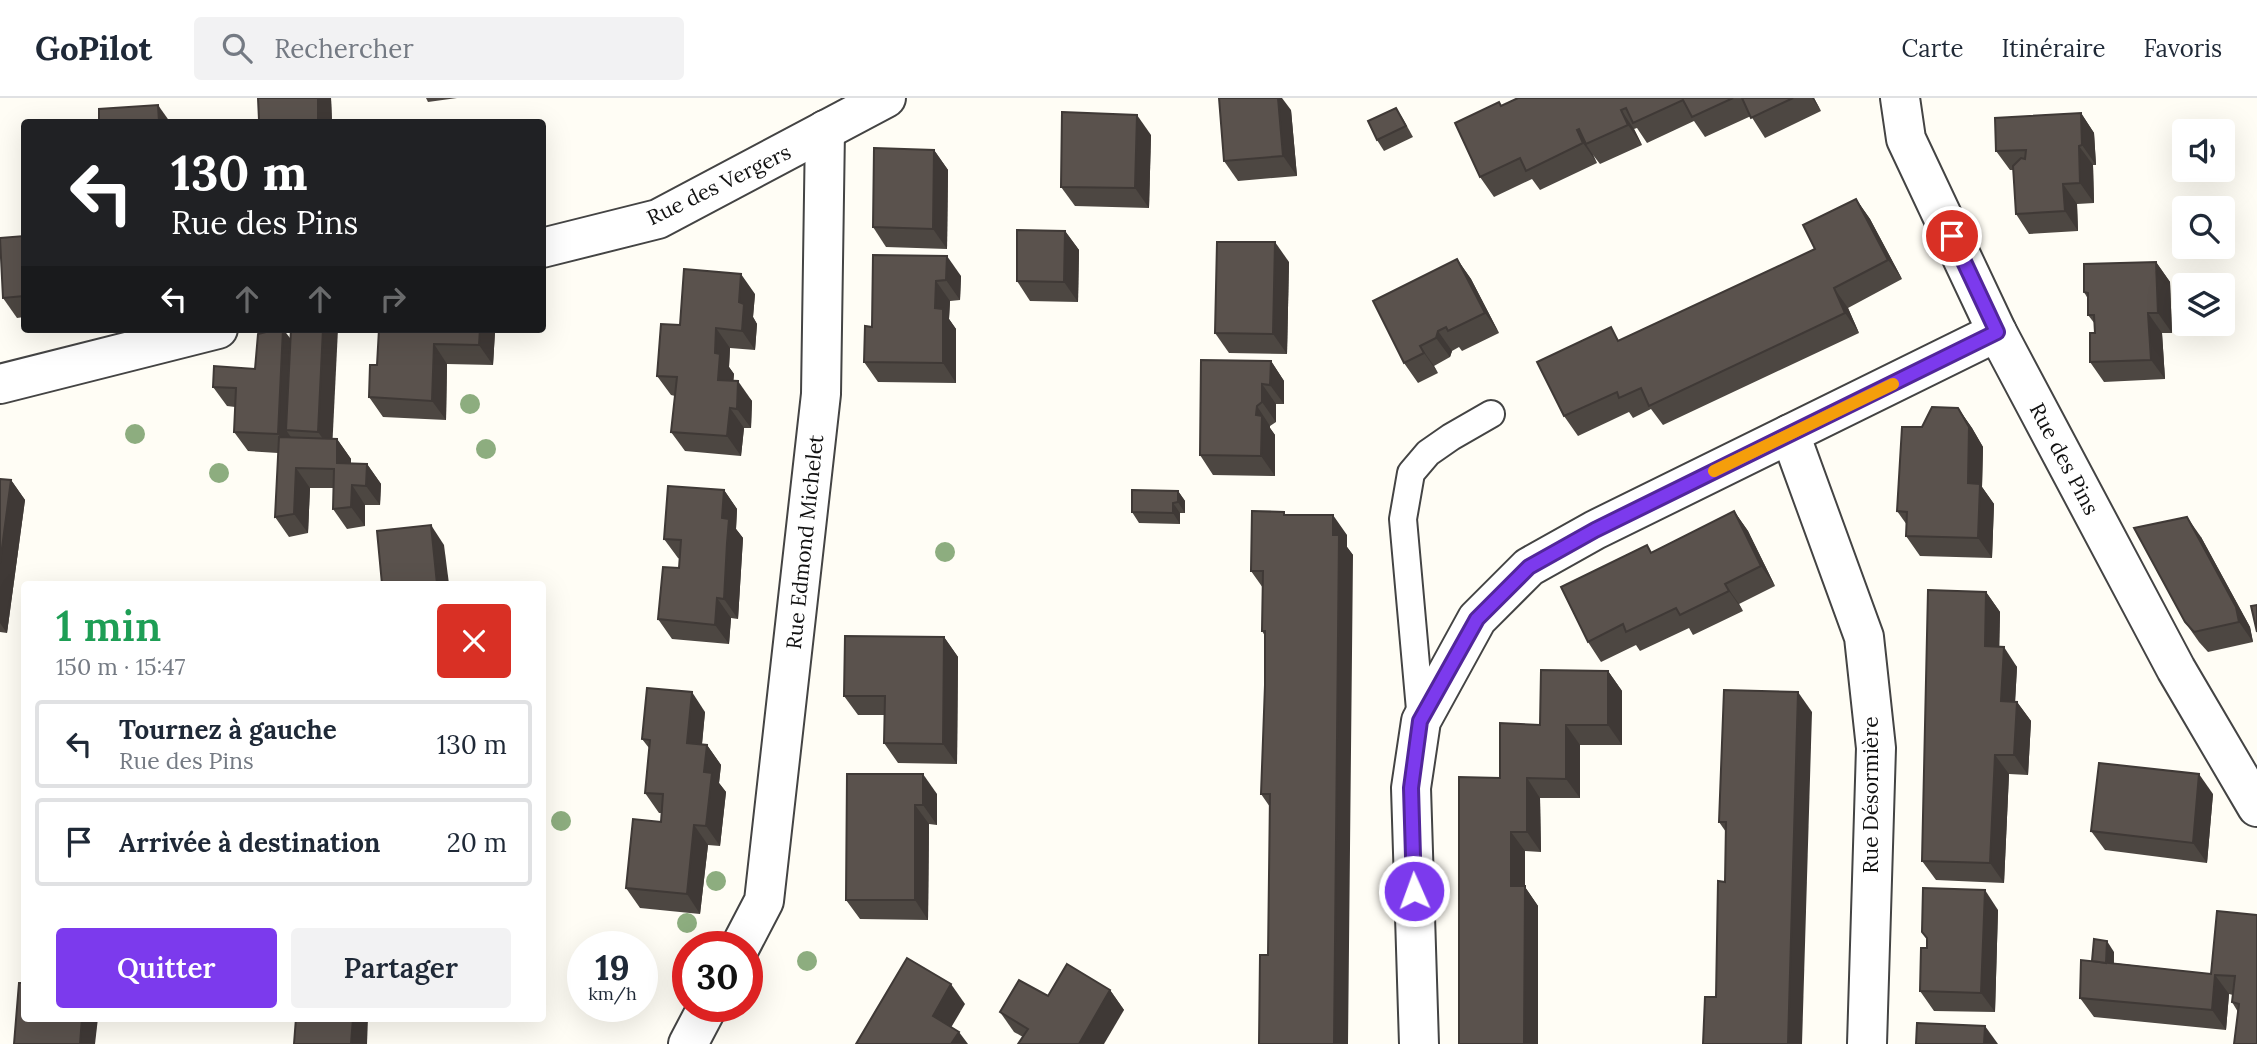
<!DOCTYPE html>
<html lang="fr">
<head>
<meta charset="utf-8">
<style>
	body { margin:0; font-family:Lora,serif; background:#f2f2f3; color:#1f2937; height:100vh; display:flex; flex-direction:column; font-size:26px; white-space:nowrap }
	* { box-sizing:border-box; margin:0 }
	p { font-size:23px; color:#747a83 }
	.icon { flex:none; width:38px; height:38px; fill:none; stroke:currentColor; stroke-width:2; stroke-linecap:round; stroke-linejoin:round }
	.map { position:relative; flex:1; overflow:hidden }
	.drawer { position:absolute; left:21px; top:483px; width:525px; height:441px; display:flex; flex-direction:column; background:#fff; border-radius:7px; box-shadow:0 7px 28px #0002 }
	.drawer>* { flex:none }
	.top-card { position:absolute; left:21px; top:21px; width:525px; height:214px; border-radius:7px; box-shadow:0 7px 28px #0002; background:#202124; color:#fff; overflow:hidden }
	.controls { position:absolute; left:2172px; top:21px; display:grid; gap:14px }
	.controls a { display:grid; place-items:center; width:63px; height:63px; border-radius:7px; background:#fff; box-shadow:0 7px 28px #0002; font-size:35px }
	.speed { position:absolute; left:567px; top:833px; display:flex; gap:14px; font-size:35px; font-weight:700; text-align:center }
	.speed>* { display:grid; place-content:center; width:91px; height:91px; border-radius:50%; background:#fff; box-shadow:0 7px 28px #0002; line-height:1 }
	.speed small { font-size:18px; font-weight:400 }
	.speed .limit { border:10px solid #d22; background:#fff; color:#111 }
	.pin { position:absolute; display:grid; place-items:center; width:60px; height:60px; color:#fff; margin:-30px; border:4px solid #fff; border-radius:50%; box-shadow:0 2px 7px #0007 }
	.me { position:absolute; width:77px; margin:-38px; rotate:358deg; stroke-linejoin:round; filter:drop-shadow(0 0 5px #0008) }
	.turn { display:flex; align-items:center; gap:24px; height:147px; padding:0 35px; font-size:32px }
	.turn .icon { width:91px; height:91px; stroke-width:2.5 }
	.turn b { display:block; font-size:49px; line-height:60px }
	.lanes { display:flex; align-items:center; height:66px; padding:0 35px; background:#0003; justify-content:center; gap:35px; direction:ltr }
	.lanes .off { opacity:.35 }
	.round { display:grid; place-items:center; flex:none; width:74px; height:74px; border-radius:7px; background:#f2f2f3 }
	.overview { display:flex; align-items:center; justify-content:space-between; height:119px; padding:0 35px }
	h1 { font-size:42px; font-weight:600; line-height:52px; color:#1e9e55 }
	.action { display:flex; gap:14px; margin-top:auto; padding:14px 35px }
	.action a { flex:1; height:80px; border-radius:7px; background:#7c3aed; color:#fff; font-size:28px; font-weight:600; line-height:80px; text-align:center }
	.action a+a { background:#f2f2f3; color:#1f2937 }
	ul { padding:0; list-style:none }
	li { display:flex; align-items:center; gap:21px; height:88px; margin:0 14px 10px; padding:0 21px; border:4px solid #e0e1e3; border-radius:7px }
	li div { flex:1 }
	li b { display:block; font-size:26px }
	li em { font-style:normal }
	header { display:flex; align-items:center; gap:42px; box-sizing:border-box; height:98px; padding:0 35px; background:#fff; border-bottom:2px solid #e0e1e3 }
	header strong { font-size:33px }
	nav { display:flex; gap:38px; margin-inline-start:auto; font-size:24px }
	.search { width:490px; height:63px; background:#f2f2f3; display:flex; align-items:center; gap:18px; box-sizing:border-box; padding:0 24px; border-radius:7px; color:#747a83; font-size:26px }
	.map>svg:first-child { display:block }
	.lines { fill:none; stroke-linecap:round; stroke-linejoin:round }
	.lane-casing { stroke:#444; stroke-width:30 }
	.street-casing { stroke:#444; stroke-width:42 }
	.lane { stroke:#fff; stroke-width:26 }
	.street { stroke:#fff; stroke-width:38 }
	.tree { fill:#8dad7f }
	.wall { fill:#4d4742 }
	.shaded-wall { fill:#3f3936 }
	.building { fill:#5a524d; stroke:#3f3936; stroke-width:2 }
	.route-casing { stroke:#51269a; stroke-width:18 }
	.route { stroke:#7c3aed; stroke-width:12 }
	.slow { stroke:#f59e0b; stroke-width:12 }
	.labels { text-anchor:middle; stroke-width:7; stroke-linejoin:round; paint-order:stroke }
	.street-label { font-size:21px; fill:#111; stroke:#fff }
</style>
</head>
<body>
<header>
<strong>GoPilot</strong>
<div class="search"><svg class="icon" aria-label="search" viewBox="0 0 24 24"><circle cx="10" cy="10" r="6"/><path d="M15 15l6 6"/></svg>Rechercher</div>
<nav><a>Carte</a><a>Itinéraire</a><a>Favoris</a></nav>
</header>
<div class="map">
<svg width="2257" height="946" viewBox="0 0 2257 946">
	<rect width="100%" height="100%" fill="#fffdf5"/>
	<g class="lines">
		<!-- lane casing -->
		<g class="lane-casing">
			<path id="lane" d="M1421,623L1403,421L1411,375L1428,355L1451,339L1491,316"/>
		</g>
		<!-- street casing -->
		<g class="street-casing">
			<g id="street">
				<path d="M1900,0L1906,41L1997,234L2176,571L2257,709"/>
				<path d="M542,150L658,121L886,0"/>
				<path d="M0,286L218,231"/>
				<path d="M1790,336L1864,539L1876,650L1867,946"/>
				<path d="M740,849L764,803L821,296L825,32"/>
				<path d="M688,946L708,908"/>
				<path d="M1419,946L1411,690L1421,623L1477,521L1529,469L1595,432L1997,234"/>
			</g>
		</g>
		<!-- lane -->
		<use href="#lane" class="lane"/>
		<!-- street -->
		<use href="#street" class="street"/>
	</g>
	<!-- trees -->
	<g class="tree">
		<circle cx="470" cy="306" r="10"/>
		<circle cx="135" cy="336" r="10"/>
		<circle cx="486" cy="351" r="10"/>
		<circle cx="219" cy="375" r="10"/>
		<circle cx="945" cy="454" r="10"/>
		<circle cx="561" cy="723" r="10"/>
		<circle cx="716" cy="783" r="10"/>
		<circle cx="687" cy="825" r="10"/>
		<circle cx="807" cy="863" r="10"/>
	</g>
	<!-- wall -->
	<g class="wall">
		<path d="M331,0L332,24H260L259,22Z"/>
		<path d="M426,0H457L428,4Z"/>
		<path d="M1518,0H1814L1821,13L1765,40L1751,18L1705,39L1694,23L1647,45L1637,30L1634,31L1642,47L1600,66L1593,57L1597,65L1540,92L1532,81L1494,99L1480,79L1502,8Z"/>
		<path d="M1396,10L1403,21L1413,39L1384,53L1377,42Z"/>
		<path d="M1291,12L1297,78L1238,83L1224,63Z"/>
		<path d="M2081,15L2094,35L2096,67H2093L2094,105L2077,106L2078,133L2029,136L2016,116L2013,72H2010L1996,53Z"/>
		<path d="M1151,37L1149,110L1075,108L1061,89Z"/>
		<path d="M934,52L948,72L947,151L886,149L873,129Z"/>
		<path d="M1856,101L1870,121L1902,181L1848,210L1859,235L1663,327L1651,311L1633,320L1629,314L1578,338L1564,318L1621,242L1815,151Z"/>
		<path d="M1065,133L1079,152L1078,204L1030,203L1017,183Z"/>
		<path d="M24,138V219L17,220L3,200Z"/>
		<path d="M873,157L961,178L960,202L950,203L949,221L956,231V285L878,284L864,264L872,229Z"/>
		<path d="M1457,161L1471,181L1499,235L1462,253L1459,249L1452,253L1450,259L1434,268L1438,275L1418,285L1404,265Z"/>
		<path d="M1289,164L1287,256L1229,255L1215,235Z"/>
		<path d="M2156,164L2170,184L2172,235H2162L2165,281L2104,284L2090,264L2095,235V226L2088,217V201L2084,194Z"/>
		<path d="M755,196L753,219L757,226L755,252L730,250L729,269L734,276L733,283L752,303L751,330H744L741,358L685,353L671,334L675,298L671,297L657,278L680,227Z"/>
		<path d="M379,231H493L495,234L493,267L447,266L446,322L383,319L369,299L377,267Z"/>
		<path d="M1271,263L1284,283V306H1276V324L1270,328V330L1275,337V378L1213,377L1200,357Z"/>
		<path d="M214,268L333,341H337L351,361V365L367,366L381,386L380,407H365V428L347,431L333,411L334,390H310L308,435L289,439L275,419L278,355L248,353L234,334L235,309L227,308L213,289Z"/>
		<path d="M1958,310L1972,330L1983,349L1982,389L1994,406L1992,460L1920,458L1906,438L1907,427L1897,413L1922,329Z"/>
		<path d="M0,381L11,382L25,402L7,535L0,534Z"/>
		<path d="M724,392L737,411L736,431L743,440L738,521L731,520L729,546L672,541L658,521L679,470L680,461L678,460L664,441Z"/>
		<path d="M1178,393L1185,403V415H1180V426L1139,425L1132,414Z"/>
		<path d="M1734,413L1748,433L1775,488L1739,506L1743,513L1693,537L1689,530L1640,553L1636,547L1601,564L1588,544L1652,454Z"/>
		<path d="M1286,417L1347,437V449L1353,457L1268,857L1270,709L1261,696L1265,587V538L1262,533L1263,490L1251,473Z"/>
		<path d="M2201,439L2250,529L2253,544L2208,554L2199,544L2185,524Z"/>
		<path d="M1986,494L2000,514L1999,549L2017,569L2015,604H2017L2031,623L2028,677L2009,676L2004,785L1936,782L1922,763Z"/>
		<path d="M944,539L958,559L957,666L898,665L884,645V617H858L844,598Z"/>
		<path d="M1608,573L1622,593V647H1580V700H1540L1541,754L1525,753V789L1538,808V946H1459L1500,680L1540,627Z"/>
		<path d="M705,614L702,647H707L721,667L719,685L726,694L720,748L708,747L700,816L640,810L626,790L661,724L662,715H659L645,695L649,650L642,641Z"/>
		<path d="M1812,614L1716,899L1725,784L1726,734L1719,724Z"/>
		<path d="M847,676L937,696V727L929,726L928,822L860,821L846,802Z"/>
		<path d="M2213,696L2207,765L2105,752L2091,733Z"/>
		<path d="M1998,812L1995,914L1934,913L1920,893L1927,850V841L1922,834Z"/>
		<path d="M2257,817L2238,914L2232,904L2233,897L2229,896L2226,932L2094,919L2080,900L2092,863L2114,854V865L2211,876Z"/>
		<path d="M1110,892L1124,912L1023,939L1014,934L1000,914L1048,898Z"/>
	</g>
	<!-- shaded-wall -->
	<g class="shaded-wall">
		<path d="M318,0H331L332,24H318Z"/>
		<path d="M1278,0H1282L1291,12L1297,78L1283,58Z"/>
		<path d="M1812,0H1814L1821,13Z"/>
		<path d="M158,7L170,24H159Z"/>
		<path d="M1621,12L1634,31L1642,47L1628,27Z"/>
		<path d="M2081,15L2094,35L2096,67L2082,47Z"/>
		<path d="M1137,17L1151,37L1149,110L1135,90Z"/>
		<path d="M1577,32L1587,46H1586L1593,57L1597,65L1583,45Z"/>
		<path d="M2079,48L2093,67L2094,105L2080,85Z"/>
		<path d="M934,52L948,72L947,151L933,131Z"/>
		<path d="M2063,86L2077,106L2078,133L2065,113Z"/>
		<path d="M1856,101L1870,121L1902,181L1888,162Z"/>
		<path d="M1065,133L1079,152L1078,204L1064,184Z"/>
		<path d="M1275,144L1289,164L1287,256L1273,236Z"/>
		<path d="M947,158L961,178L960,202L946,182Z"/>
		<path d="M1457,161L1471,181L1499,235L1485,215Z"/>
		<path d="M2156,164L2170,184L2172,235L2158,215Z"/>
		<path d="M741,176L755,196L753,219L757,226L755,252L742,233L739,204Z"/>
		<path d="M936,183L950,203L949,221L956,231V285L943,265L935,210Z"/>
		<path d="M1834,190L1848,210L1859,235L1845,215Z"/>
		<path d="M2148,215L2162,235L2165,281L2151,262Z"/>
		<path d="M716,230L730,250L729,269L734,276L732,302L718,282L715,255Z"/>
		<path d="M283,231L297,249L286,332L293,342L292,356L278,336Z"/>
		<path d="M323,231H338L332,353L318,334Z"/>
		<path d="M480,231H493L495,234L493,267L479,247Z"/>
		<path d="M1438,233L1452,253L1450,259L1436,240Z"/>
		<path d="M434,246L447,266L446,322L432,303Z"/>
		<path d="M1420,248L1434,268L1438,275L1424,255Z"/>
		<path d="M1271,263L1284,283V306L1270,287Z"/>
		<path d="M738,283L752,303L751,330L737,311Z"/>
		<path d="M1262,286L1276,306V324L1262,304Z"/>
		<path d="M1257,308L1270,328V330L1275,337V378L1261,358L1256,317Z"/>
		<path d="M730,310L744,330L741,358L727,338Z"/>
		<path d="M1958,310L1972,330L1983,349L1982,389L1994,406L1992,460L1978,440L1968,385Z"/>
		<path d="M337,341L351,361L350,384L337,365Z"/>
		<path d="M367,366L381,386L380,407L366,388Z"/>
		<path d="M296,370L310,390L308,435L294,416Z"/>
		<path d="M11,382L25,402L7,535L0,525V465Z"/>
		<path d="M352,387L365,407V428L351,409Z"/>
		<path d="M724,392L737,411L736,431L743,440L738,521L724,501L722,420Z"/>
		<path d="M1178,393L1185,403V415L1178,404Z"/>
		<path d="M1173,405L1180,415V426L1173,415Z"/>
		<path d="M1734,413L1748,433L1775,488L1761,468Z"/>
		<path d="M1333,417L1347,437V449L1353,457L1348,946H1334Z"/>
		<path d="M2187,419L2201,439L2250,529L2253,544L2239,524Z"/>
		<path d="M431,427L444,447L449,486H437Z"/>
		<path d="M1725,486L1739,506L1743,513L1729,493Z"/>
		<path d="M1986,494L2000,514L1999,568L1985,548Z"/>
		<path d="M717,500L731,520L729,546L715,527Z"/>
		<path d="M944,539L958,559L957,666L943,646Z"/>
		<path d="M2004,549L2017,569L2014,623L2001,603Z"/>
		<path d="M1608,573L1622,593V647L1608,627Z"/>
		<path d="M692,594L705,614L700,665L687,645Z"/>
		<path d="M1798,594L1812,614L1802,946H1788Z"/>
		<path d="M2017,604L2031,623L2028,677L2014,657Z"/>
		<path d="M1566,627L1580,647V700L1566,681Z"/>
		<path d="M707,647L721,667L719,685L726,694L720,748L706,728L704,674Z"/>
		<path d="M1995,657L2009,676L2004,785L1990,765Z"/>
		<path d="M923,676L937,696V727L923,707Z"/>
		<path d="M2199,676L2213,696L2207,765L2193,745Z"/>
		<path d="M1527,680L1540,700L1541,754L1527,734Z"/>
		<path d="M915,707L929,726L928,822L915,802Z"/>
		<path d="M694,727L708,747L700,816L687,796Z"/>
		<path d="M1511,734L1525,753V789L1538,808V946H1524L1511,788Z"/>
		<path d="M1985,792L1998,812L1995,914L1981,895Z"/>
		<path d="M2107,843L2114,854L2113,875L2106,865Z"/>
		<path d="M2215,877L2229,896L2226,932L2212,912Z"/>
		<path d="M951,886L965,906L946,938L933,918Z"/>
		<path d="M1110,892L1124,912L1104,946H1079Z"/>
		<path d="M82,920H98L95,946H80Z"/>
		<path d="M353,920H368L367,946H351Z"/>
		<path d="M1985,928L1998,946H1984Z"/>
		<path d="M959,934L968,946H951Z"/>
	</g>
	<!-- building -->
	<g class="building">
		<path d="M258,0H318V24H269V22H259Z"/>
		<path d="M1219,0H1278L1283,58L1224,63Z"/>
		<path d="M1518,0H1733L1692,19L1683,2L1633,25L1626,10L1621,12L1628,27L1586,46L1579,31L1577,32L1583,45L1526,73L1520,60L1480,79L1455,25L1499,4L1501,8Z"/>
		<path d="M1742,0H1793L1751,20Z"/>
		<path d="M158,7L159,24H99V11Z"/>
		<path d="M1396,10L1406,28L1377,42L1368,23Z"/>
		<path d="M1062,14L1137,17L1135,90L1061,89Z"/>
		<path d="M2081,15L2082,47L2079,48L2080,85L2063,86L2065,113L2016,116L2013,68L2021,60L2025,61L2026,52L1996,53L1995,20Z"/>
		<path d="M874,50L934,52L933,131L873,129Z"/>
		<path d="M1856,101L1888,162L1834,190L1845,215L1649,308L1641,290L1619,300L1617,294L1564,318L1537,264L1611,229L1618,243L1815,151L1803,127Z"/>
		<path d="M1017,132L1065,133L1064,184L1017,183Z"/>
		<path d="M24,138V198L3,200L0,140Z"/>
		<path d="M1217,144H1275L1273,236L1215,235Z"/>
		<path d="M873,157L947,158L946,182L936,183L935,210L943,211V265L864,264L865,228L872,229Z"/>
		<path d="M1457,161L1485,215L1448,233L1446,229L1438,233L1436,240L1420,248L1424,255L1404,265L1373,203Z"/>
		<path d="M2156,164L2158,215H2148L2151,262L2090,264V235H2095L2094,217H2088V195L2084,194V166Z"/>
		<path d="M684,171L741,176L739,204L744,206L742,233L716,230L715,255L720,256L718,282L738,283L737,311L730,310L727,338L671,334L677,279L657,278L661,226L680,227Z"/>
		<path d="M278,231H283L278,336L234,334L236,290L213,289L214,268L255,271L258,236Z"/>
		<path d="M291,231H323L318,334L286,332Z"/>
		<path d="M379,231H480L479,247L434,246L432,303L369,299L370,267H377Z"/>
		<path d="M1201,262L1271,263L1270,287L1262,286V304L1257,308L1256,317L1262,318L1261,358L1200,357Z"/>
		<path d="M1932,309L1958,310L1969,329L1968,385L1980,386L1978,440L1906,438L1907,414L1897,413L1902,329H1922Z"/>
		<path d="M279,339L337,341V365L367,366L366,388L352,387L351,409L333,411L334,371L296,370L294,416L275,419Z"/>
		<path d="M0,381L11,382L0,465Z"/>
		<path d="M668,388L724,392L722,420L729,421L727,445L724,501L717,500L715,527L658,521L663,469L679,470L681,442L664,441Z"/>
		<path d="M1132,392L1178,393V404L1173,405V415L1132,414Z"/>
		<path d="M1252,413L1284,414V417H1333V437H1339L1334,946H1259L1260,857H1268L1270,696H1261L1265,587V533H1262L1263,473H1251Z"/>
		<path d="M1734,413L1761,468L1725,486L1729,493L1680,517L1676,510L1626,534L1623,526L1588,544L1561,489L1647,447L1651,455Z"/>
		<path d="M2187,419L2236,509L2239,524L2194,534L2185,524L2134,430Z"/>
		<path d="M431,427L437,486H382L377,433Z"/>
		<path d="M1928,492L1986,494L1985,548L2004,549L2001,603L2017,604L2014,657H1995L1990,765L1922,763Z"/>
		<path d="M2257,507V534L2251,508Z"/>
		<path d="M845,538L944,539L943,646L884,645L885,598H844Z"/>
		<path d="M1541,572L1608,573V627H1566V681L1527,680V734H1511V788H1525L1524,946H1459V679L1500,680V625L1540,627Z"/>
		<path d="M647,590L692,594L687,645L707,647L704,674L712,675L706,728L694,727L687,796L626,790L633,721L661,724L663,696L645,695L650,642L642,641Z"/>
		<path d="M1724,592L1798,594L1788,946H1703L1705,899H1716L1718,783L1725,784L1726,724H1719Z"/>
		<path d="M2099,665L2199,676L2193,745L2091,733Z"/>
		<path d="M847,676H923V707H915V802H846Z"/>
		<path d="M1923,790L1985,792L1981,895L1920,893L1921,850H1927V840L1922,834Z"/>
		<path d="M2217,813L2257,817V946H2234L2239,906L2232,904L2235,878L2215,877L2212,912L2080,900L2081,862L2211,876Z"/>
		<path d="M2094,841L2107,843L2106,865L2092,863Z"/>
		<path d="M907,860L951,886L933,918L959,934L951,946H856Z"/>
		<path d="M1067,866L1110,892L1079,946H1018L1028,931L1000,914L1019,882L1048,898Z"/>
		<path d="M19,885H24V920H82L80,946H14Z"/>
		<path d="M296,920H353L351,946H294Z"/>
		<path d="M1917,925L1985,928L1984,946H1916Z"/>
	</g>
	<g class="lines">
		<!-- route casing -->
		<g class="route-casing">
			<path id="route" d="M1414,793L1411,690L1420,623L1477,521L1529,469L1595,432L1997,234L1952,138"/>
		</g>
		<!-- route -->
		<use href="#route" class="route"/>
		<!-- slow -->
		<path class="slow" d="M1714,373L1893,286"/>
	</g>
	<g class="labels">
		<!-- street labels -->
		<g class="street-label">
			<text transform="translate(719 87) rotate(-26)" y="7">Rue des Vergers</text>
			<text transform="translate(2064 361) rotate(62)" y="7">Rue des Pins</text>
			<text transform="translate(805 444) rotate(-84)" y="7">Rue Edmond Michelet</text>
			<text transform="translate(1871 697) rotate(-90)" y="7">Rue Désormière</text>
		</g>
	</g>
</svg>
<div class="controls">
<a><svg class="icon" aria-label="sound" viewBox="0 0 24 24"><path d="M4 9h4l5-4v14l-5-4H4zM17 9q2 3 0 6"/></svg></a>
<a><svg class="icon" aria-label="search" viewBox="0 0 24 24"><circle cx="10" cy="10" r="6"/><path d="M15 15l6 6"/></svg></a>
<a><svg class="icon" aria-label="layers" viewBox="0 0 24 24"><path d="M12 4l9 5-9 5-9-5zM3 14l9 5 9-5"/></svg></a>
</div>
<div class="speed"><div>19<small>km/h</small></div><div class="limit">30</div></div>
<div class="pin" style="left:1952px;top:138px;background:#d93025"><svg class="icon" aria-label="arrive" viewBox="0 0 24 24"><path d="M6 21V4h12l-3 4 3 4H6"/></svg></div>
<svg class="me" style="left:1414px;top:793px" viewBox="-20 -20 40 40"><circle r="17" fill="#7c3aed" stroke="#fff" stroke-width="3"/><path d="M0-11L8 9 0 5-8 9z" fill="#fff"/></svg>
<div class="top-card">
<div class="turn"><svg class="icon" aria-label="left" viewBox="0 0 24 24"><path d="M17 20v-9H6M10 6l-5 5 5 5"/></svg><div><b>130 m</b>Rue des Pins</div></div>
<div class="lanes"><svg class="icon" aria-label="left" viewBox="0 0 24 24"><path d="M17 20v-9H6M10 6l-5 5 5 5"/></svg><svg class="icon off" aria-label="ahead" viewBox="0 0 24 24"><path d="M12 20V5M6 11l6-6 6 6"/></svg><svg class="icon off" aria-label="ahead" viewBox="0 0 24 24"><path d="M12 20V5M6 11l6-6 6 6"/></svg><svg class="icon off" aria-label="right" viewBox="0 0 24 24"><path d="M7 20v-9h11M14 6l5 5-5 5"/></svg></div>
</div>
<section class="drawer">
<div class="overview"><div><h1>1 min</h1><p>150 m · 15:47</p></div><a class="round" style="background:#d93025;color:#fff"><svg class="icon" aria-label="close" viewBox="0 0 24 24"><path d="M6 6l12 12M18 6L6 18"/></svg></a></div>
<ul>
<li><svg class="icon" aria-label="left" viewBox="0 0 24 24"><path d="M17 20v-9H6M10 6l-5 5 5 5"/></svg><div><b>Tournez à gauche</b><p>Rue des Pins</p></div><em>130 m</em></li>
<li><svg class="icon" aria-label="arrive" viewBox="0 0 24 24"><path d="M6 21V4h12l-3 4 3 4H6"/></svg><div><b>Arrivée à destination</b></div><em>20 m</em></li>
</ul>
<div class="action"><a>Quitter</a><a>Partager</a></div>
</section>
</div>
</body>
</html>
